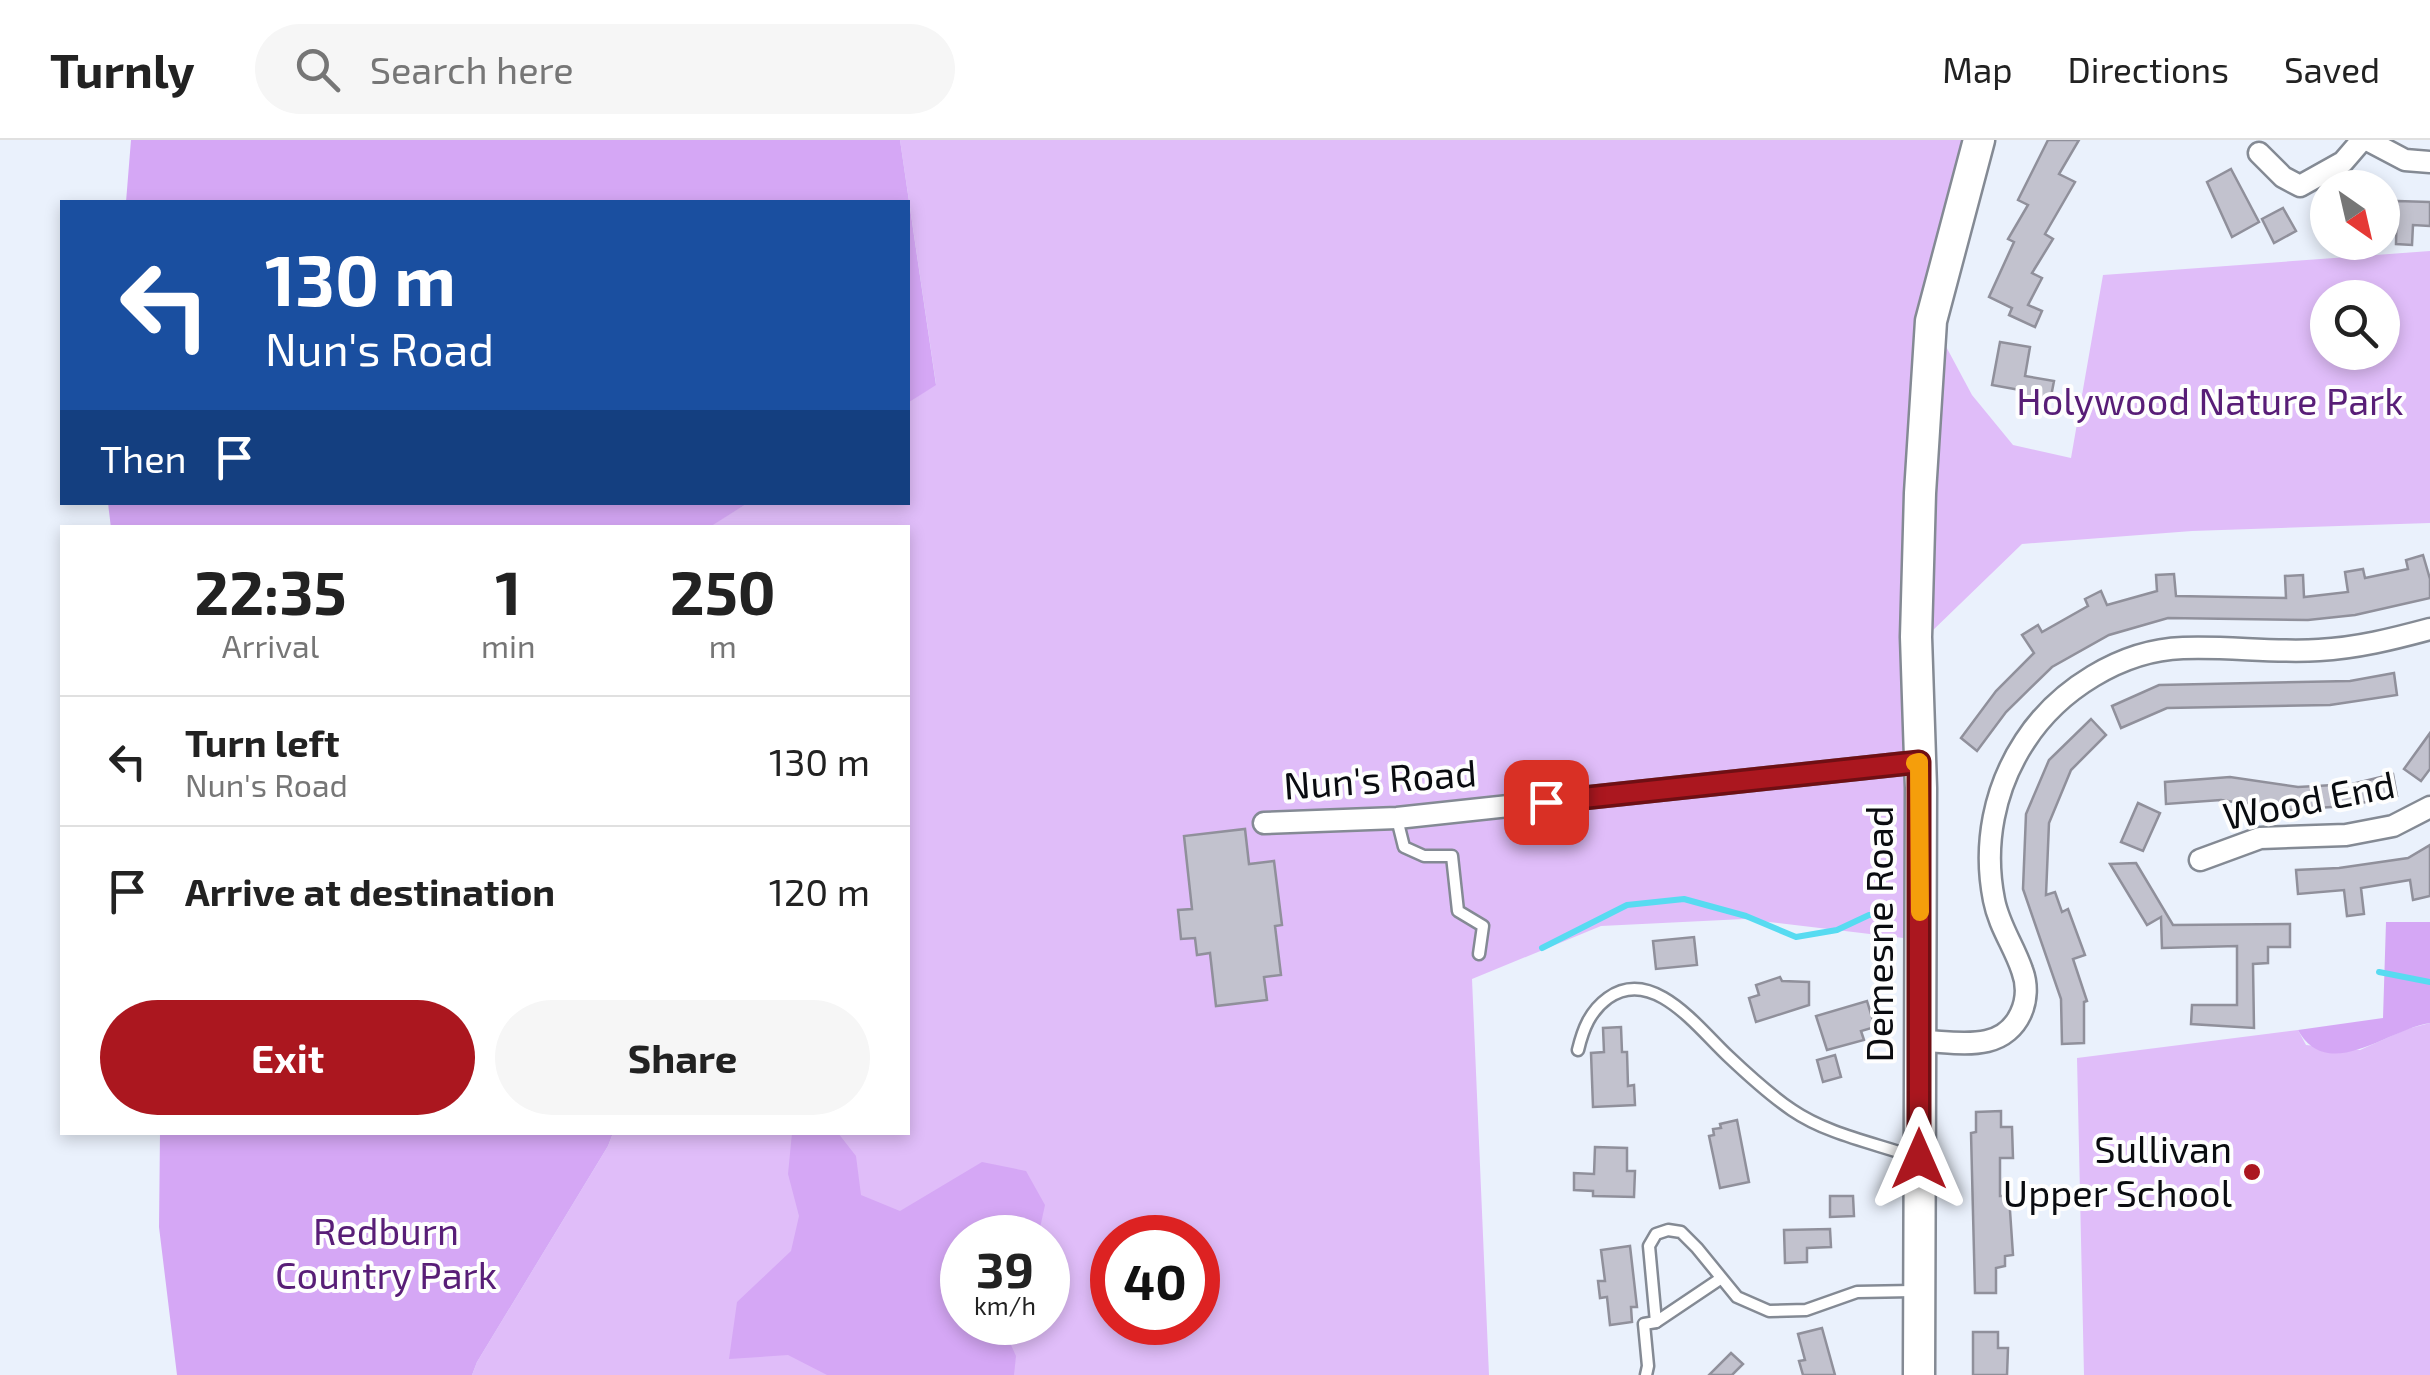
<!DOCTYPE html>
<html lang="en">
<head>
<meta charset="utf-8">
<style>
	body { margin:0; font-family:"Exo 2",sans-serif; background:#f6f6f6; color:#222; height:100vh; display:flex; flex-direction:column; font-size:38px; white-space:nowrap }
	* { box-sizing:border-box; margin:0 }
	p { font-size:32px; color:#767676 }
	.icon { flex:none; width:55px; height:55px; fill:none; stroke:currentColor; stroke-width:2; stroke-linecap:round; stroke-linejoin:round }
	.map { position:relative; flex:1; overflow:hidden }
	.side { position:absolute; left:60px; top:385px; width:850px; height:610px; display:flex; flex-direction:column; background:#fff; border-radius:0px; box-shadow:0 5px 15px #0003 }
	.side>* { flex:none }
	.banner { position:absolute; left:60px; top:60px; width:850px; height:305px; border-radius:0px; box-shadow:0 5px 15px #0003; background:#1a4fa0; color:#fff; overflow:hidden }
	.needle { width:65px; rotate:146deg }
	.tools { position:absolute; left:2310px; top:30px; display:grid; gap:20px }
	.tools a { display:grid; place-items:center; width:90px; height:90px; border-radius:50%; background:#fff; box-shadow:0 5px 15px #0003; font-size:50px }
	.speed { position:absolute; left:940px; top:1075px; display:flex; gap:20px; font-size:50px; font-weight:700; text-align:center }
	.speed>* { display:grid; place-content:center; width:130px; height:130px; border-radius:50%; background:#fff; box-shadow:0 5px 15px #0003; line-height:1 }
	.speed small { font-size:25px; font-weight:400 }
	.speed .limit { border:15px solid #d22; background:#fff; color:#111 }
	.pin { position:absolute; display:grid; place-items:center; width:85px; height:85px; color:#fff; margin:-42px; border-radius:20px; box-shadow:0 5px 15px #0006 }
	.me { position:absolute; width:110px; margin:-55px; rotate:0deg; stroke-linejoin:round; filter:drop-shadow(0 0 8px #0008) }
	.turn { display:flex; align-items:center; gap:35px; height:210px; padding:0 40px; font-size:45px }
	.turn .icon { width:130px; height:130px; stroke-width:2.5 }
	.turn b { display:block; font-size:70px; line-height:85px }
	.then { display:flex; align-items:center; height:95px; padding:0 40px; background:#0003; gap:20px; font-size:38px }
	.eta { display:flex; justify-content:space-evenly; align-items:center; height:170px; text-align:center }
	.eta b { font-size:60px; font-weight:700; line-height:70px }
	.cta { display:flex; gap:20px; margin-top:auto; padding:20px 40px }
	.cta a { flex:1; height:115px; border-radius:60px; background:#ab171f; color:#fff; font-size:40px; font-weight:700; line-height:115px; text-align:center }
	.cta a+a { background:#f6f6f6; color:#222 }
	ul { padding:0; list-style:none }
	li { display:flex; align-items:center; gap:30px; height:130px; padding:0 40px; border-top:2px solid #e0e0e0 }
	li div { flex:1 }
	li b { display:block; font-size:38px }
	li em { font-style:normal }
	header { display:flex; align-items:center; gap:60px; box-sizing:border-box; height:140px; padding:0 50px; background:#fff; border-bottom:2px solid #e0e0e0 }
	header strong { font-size:48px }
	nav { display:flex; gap:55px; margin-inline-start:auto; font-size:35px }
	.search { width:700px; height:90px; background:#f6f6f6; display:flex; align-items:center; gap:25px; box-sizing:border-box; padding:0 35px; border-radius:55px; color:#767676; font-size:38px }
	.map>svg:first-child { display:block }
	.green { fill:#e0bdf9; fill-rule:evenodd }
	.forest { fill:#d5a7f5 }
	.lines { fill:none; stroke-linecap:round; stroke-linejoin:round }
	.stream { stroke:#57dbf1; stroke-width:6 }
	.building { fill:#c2c2ce; stroke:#90909b; stroke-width:2.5 }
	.lane-casing { stroke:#848a94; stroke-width:15 }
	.street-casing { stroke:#848a94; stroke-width:25 }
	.secondary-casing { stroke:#848a94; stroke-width:35 }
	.lane { stroke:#fff; stroke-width:10 }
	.street { stroke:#fff; stroke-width:20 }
	.secondary { stroke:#fff; stroke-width:30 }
	.route-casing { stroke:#6f0f14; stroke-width:25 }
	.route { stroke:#ab171f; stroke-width:18 }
	.slow { stroke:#f59e0b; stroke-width:18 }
	.poi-dot { fill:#ab171f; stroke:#fefefe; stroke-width:4 }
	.labels { text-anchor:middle; stroke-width:8; stroke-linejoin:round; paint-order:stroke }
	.park-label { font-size:38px; fill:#581e77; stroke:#fefefe }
	.street-label { font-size:38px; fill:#0a0c10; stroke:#fefefe }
	.poi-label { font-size:38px; fill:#0a0c10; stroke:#fefefe; text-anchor:end }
</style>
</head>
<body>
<header>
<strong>Turnly</strong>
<div class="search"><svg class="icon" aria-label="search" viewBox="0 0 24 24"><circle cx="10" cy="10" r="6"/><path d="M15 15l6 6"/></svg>Search here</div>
<nav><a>Map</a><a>Directions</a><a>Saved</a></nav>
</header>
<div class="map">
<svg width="2430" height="1235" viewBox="0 0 2430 1235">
	<rect width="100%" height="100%" fill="#eaf1fc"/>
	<!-- green -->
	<g class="green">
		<path d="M900,0H1979L1931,181L1920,800L1744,779L1601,786L1472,839L1489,1235H472L477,1222L608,1006L613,993L908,992V388L708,387L748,363L908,362V263L936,244ZM962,1098H1048V1182H962ZM1112,1098H1198V1182H1112Z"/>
		<path d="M2430,111V383L2192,391L2022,404L1929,494L1939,208L1942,199L1972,255L2013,305L2071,318L2103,135ZM2328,158H2382V212H2328Z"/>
		<path d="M2430,883V1235H2084L2077,918L2298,890L2306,905L2360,910L2407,889Z"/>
	</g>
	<!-- forest -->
	<g class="forest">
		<path d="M131,0H900L936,245L908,263V62H126Z"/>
		<path d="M108,363V362L748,363L708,388H111Z"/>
		<path d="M2386,782H2430V883C2388,889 2328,944 2298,890L2383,878Z"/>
		<path d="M160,993V992L613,993L608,1006L477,1222L472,1235H177L159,1087Z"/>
		<path d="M792,993H838L856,1016L861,1055L900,1071L982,1022L1026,1031L1045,1065L1038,1097L962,1098V1182L1001,1183L1016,1216L1014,1235H827L788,1215L729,1219L737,1162L791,1111L799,1076L788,1034Z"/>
	</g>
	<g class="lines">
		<!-- stream -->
		<g class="stream">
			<path d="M1542,808L1627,765L1684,759L1746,776L1796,797L1837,790L1869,775L1893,774"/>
			<path d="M2379,832L2430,842"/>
		</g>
	</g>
	<!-- building -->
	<g class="building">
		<path d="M2048,0H2079L2059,34L2075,42L2045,94L2053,99L2032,133L2042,138L2028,165L2042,171L2035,187L2009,175L2012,168L1989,157L2014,102L2008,99L2028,65L2018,60Z"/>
		<path d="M2231,29L2259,82L2232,97L2207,42Z"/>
		<path d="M2397,61L2430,62V86L2413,85L2412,105L2396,104Z"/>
		<path d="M2283,68L2296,91L2274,103L2262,79Z"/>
		<path d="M2000,202L2030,207L2025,236L2054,241L2049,267L2018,261L2020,250L1992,245Z"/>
		<path d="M2423,415L2430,439V458L2355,475L2308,480L2168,478L2109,495L2052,527L2006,572L1977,611L1961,598L1996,551L2034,513L2022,495L2038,485L2042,492L2088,466L2085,459L2101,451L2107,465L2157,451L2156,435L2174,434L2176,456L2286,458L2285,436L2303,435L2304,457L2348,452L2345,432L2363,429L2365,438L2408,429L2406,420Z"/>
		<path d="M2394,533L2397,555L2330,565L2167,568L2121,588L2112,566L2159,545L2350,541Z"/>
		<path d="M2091,579L2106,595L2071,630L2049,683L2046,755L2055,752L2062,772L2068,769L2085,815L2073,819L2087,861L2084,862V903L2062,904L2061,859L2023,749L2026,674L2049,620Z"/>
		<path d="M2430,593V629L2421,641L2404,629Z"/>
		<path d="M2393,634L2397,656L2346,666L2288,670L2221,660L2166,664L2165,642L2230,637L2298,647L2352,644Z"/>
		<path d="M2138,663L2160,673L2143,711L2121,702Z"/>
		<path d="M1245,689L1249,724L1274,721L1282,785L1275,786L1281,835L1264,837L1267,860L1216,866L1210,813L1197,815L1195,798L1181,799L1178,770L1192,769L1184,696Z"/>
		<path d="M2430,705V756L2413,760L2410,740L2361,748L2364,774L2347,776L2344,750L2298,754L2296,730L2339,728L2408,718Z"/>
		<path d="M2136,723L2173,785L2290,784V807H2268V823L2253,824L2254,888L2191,884L2192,865H2237V806L2162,808L2161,777L2147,785L2110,724Z"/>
		<path d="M1694,797L1697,825L1656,829L1653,801Z"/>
		<path d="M1780,837L1782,841L1809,842V865L1756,882L1749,858L1759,855L1756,845Z"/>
		<path d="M1867,861L1875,887L1861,891L1864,900L1827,910L1816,876Z"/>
		<path d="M1621,887L1622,912H1627L1628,946L1634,945L1635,965L1593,967L1591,913L1604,912L1603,888Z"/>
		<path d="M1835,915L1841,937L1823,942L1817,920Z"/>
		<path d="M2001,971V987H2012L2013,1018H2000V1056H2009L2013,1115L2005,1116V1126L1996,1128V1153H1975L1971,993L1976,992V972Z"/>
		<path d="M1737,980L1749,1042L1720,1048L1709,996L1714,995L1713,989L1721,988L1720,984Z"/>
		<path d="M1595,1007L1627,1008V1031H1635L1634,1057L1593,1056V1051L1574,1050V1033L1594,1034Z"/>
		<path d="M1830,1056H1853L1854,1076L1830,1077Z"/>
		<path d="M1830,1089L1831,1107L1807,1108V1122L1785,1123L1784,1090Z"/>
		<path d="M1630,1106L1637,1167H1631L1632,1182L1610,1185L1607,1157L1600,1158L1598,1141H1605L1601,1110Z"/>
		<path d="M1822,1188L1835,1235H1803L1799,1221L1805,1220L1798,1194Z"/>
		<path d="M1973,1192H1998V1208H2008L2007,1235H1973Z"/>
		<path d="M1731,1213L1743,1224L1732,1235H1709Z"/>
	</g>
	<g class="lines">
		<!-- lane casing -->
		<g class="lane-casing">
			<g id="lane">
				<path d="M1397,679L1404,707L1424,716H1452L1458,771L1483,786L1479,814"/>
				<path d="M1578,910C1583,889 1590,871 1608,858C1653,826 1698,888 1728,916C1747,934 1770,955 1792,970C1827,994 1874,1003 1914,1017"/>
				<path d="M1656,1182L1649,1106L1656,1094L1668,1090L1681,1092L1697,1108L1737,1157L1769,1171L1806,1170L1857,1152L1913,1151"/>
				<path d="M1646,1235L1648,1226L1644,1184L1656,1182L1720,1139"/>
			</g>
		</g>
		<!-- street casing -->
		<g class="street-casing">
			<g id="street">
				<path d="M2367,0L2405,20L2430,22"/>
				<path d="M2259,13L2283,37L2300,46L2343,22L2362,0"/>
				<path d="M1264,683L1397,678L1919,622"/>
				<path d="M2200,720L2260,698L2346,695L2393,686L2430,667"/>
				<path d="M1919,901C1940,901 1966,906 1987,901C2019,894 2033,859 2022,830C2014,806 1999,786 1994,760C1983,705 1994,648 2025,601C2058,550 2121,510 2183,508C2228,506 2273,513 2319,510C2357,508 2393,499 2430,489"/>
			</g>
		</g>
		<!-- secondary casing -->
		<g class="secondary-casing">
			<path id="secondary" d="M1919,1235L1921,648L1916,497L1920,353L1931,181L1979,0"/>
		</g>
		<!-- lane -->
		<use href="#lane" class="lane"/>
		<!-- street -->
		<use href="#street" class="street"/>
		<!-- secondary -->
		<use href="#secondary" class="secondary"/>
	</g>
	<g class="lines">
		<!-- route casing -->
		<g class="route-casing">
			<path id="route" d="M1546,662L1919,622V1019"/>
		</g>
		<!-- route -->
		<use href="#route" class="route"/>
		<!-- slow -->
		<path class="slow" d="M1915,623L1919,622L1920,772"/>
	</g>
	<!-- markers -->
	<circle class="poi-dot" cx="2252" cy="1032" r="10"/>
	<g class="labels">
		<!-- park labels -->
		<g class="park-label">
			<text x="2210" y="275">Holywood Nature Park</text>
			<text x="386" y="1105">Redburn<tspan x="386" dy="44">Country Park</tspan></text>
		</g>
		<!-- street labels -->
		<g class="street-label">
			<text transform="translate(1380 640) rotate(-4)" y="13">Nun's Road</text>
			<text transform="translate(2309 661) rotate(-11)" y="13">Wood End</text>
			<text transform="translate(1880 794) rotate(-90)" y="13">Demesne Road</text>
		</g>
		<!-- poi labels -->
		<g class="poi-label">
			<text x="2232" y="1023">Sullivan<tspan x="2232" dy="44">Upper School</tspan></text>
		</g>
	</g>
</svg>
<div class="tools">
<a><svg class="needle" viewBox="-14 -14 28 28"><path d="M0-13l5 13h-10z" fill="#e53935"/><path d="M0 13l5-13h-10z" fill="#767676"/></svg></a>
<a><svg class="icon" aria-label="search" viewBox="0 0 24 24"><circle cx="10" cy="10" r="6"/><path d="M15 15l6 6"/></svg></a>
</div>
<div class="speed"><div>39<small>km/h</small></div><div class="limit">40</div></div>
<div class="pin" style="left:1546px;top:662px;background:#d93025"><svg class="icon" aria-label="arrive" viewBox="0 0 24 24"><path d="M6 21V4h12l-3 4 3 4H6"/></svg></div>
<svg class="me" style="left:1919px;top:1019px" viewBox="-20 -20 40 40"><path d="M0-17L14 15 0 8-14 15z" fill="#ab171f" stroke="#fff" stroke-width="4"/></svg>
<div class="banner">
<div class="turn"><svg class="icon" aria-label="left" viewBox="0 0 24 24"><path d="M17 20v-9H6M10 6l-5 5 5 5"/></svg><div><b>130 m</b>Nun's Road</div></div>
<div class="then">Then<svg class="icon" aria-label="arrive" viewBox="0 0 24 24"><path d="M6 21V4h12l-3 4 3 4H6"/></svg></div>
</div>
<section class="side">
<div class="eta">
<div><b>22:35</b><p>Arrival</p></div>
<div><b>1</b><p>min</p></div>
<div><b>250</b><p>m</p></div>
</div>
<ul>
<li><svg class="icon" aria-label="left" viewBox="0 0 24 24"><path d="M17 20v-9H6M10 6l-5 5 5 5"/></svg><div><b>Turn left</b><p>Nun's Road</p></div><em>130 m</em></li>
<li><svg class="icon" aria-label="arrive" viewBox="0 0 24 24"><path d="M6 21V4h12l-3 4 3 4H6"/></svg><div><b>Arrive at destination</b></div><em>120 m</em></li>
</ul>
<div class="cta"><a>Exit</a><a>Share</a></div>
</section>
</div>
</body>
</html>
